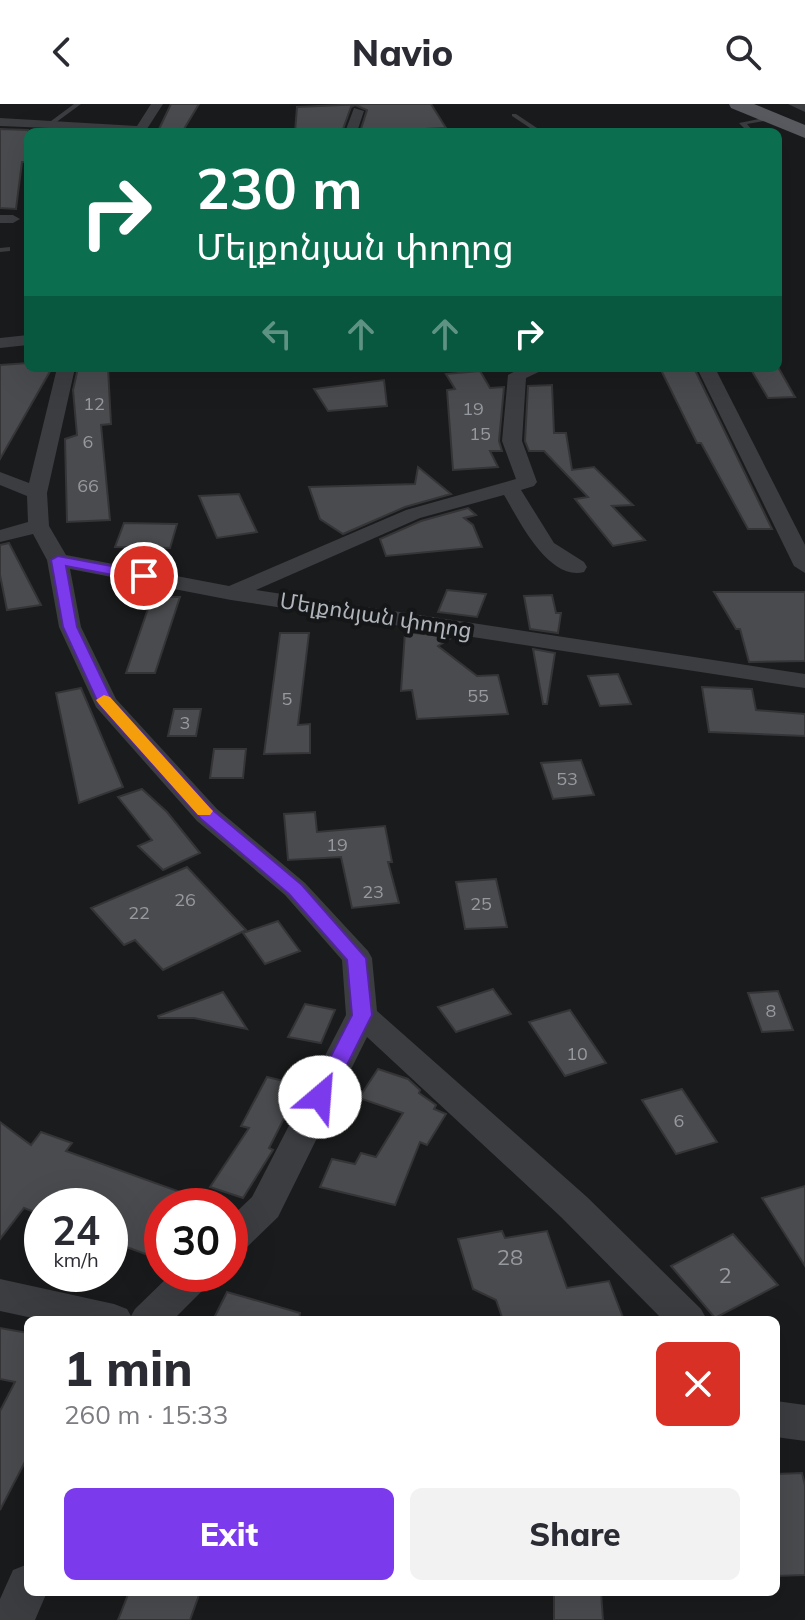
<!DOCTYPE html>
<html lang="en">
<head>
<meta charset="utf-8">
<style>
	body { margin:0; font-family:Mulish,"Noto Sans Armenian",sans-serif; background:#f2f2f3; color:#2b2b33; height:100vh; display:flex; flex-direction:column; font-size:30px; white-space:nowrap }
	* { box-sizing:border-box; margin:0 }
	p { font-size:26px; color:#7c7c81 }
	.icon { flex:none; width:44px; height:44px; fill:none; stroke:currentColor; stroke-width:2; stroke-linecap:round; stroke-linejoin:round }
	.map { position:relative; flex:1; overflow:hidden }
	.panel { position:absolute; left:24px; top:1212px; width:756px; height:280px; display:flex; flex-direction:column; background:#fff; border-radius:12px; box-shadow:0 8px 32px #0002 }
	.panel>* { flex:none }
	.hud { position:absolute; left:24px; top:24px; width:758px; height:244px; border-radius:12px; box-shadow:0 8px 32px #0002; background:#0b6e4f; color:#fff; overflow:hidden }
	.speed { position:absolute; left:24px; top:1084px; display:flex; gap:16px; font-size:40px; font-weight:700; text-align:center }
	.speed>* { display:grid; place-content:center; width:104px; height:104px; border-radius:50%; background:#fff; box-shadow:0 8px 32px #0002; line-height:1 }
	.speed small { font-size:20px; font-weight:400 }
	.speed .limit { border:12px solid #d22; background:#fff; color:#111 }
	.pin { position:absolute; display:grid; place-items:center; width:68px; height:68px; color:#fff; margin:-34px; border:4px solid #fff; border-radius:50%; box-shadow:0 2px 8px #0007 }
	.me { position:absolute; width:88px; margin:-44px; rotate:27deg; stroke-linejoin:round; filter:drop-shadow(0 0 6px #0008) }
	.turn { display:flex; align-items:center; gap:28px; height:168px; padding:0 40px; font-size:36px }
	.turn .icon { width:104px; height:104px; stroke-width:2.5 }
	.turn b { display:block; font-size:56px; line-height:68px }
	.lanes { display:flex; align-items:center; height:76px; padding:0 40px; background:#0003; justify-content:center; gap:40px; direction:ltr }
	.lanes .off { opacity:.35 }
	.round { display:grid; place-items:center; flex:none; width:84px; height:84px; border-radius:12px; background:#f2f2f3 }
	.head { display:flex; align-items:center; justify-content:space-between; height:136px; padding:0 40px }
	h1 { font-size:48px; font-weight:800; line-height:60px }
	.button { display:flex; gap:16px; margin-top:auto; padding:16px 40px }
	.button a { flex:1; height:92px; border-radius:12px; background:#7c3aed; color:#fff; font-size:32px; font-weight:800; line-height:92px; text-align:center }
	.button a+a { background:#f2f2f3; color:#2b2b33 }
	header { display:flex; justify-content:space-between; align-items:center; height:104px; padding:0 40px; background:#fff; font-size:36px; font-weight:800 }
	.map>svg:first-child { display:block }
	.building { fill:#4a4b4e; stroke:#353538; stroke-width:2 }
	.lines { fill:none; stroke-linecap:round; stroke-linejoin:round }
	.service { fill:#3c3d41; fill-rule:evenodd }
	.minor { fill:#3c3d41; fill-rule:evenodd }
	.tertiary { fill:#3c3d41; fill-rule:evenodd }
	.primary { fill:#585a5f; fill-rule:evenodd }
	.route { fill:#7c3aed; stroke:#51269a; stroke-width:2 }
	.slow { fill:#f59e0b }
	.labels { text-anchor:middle; stroke-width:8; stroke-linejoin:round; paint-order:stroke }
	.number-label { font-size:18px; fill:#96999f }
	.street-label { font-size:22px; fill:#afb3ba; stroke:#151617 }
	.near-number-label { font-size:22px; fill:#96999f }
</style>
</head>
<body>
<header><svg class="icon" aria-label="back" viewBox="0 0 24 24"><path d="M15 5l-7 7 7 7"/></svg>Navio<svg class="icon" aria-label="search" viewBox="0 0 24 24"><circle cx="10" cy="10" r="6"/><path d="M15 15l6 6"/></svg></header>
<div class="map">
<svg width="805" height="1516" viewBox="0 0 805 1516">
	<rect width="100%" height="100%" fill="#1a1b1c"/>
	<!-- building -->
	<g class="building">
		<path d="M171,0H199L184,25H159Z"/>
		<path d="M365,0H431L446,24L360,28L367,6L355,1L351,3L342,28H295L297,3Z"/>
		<path d="M0,25L28,26V58H22L16,105L0,104Z"/>
		<path d="M28,259V264H52L0,355V261Z"/>
		<path d="M778,263L795,293L768,294L750,264Z"/>
		<path d="M78,264H108L111,320L101,321L110,416L67,418L65,335L77,331L73,286Z"/>
		<path d="M660,264H694L772,425H748L701,339H697Z"/>
		<path d="M480,267L490,284L504,283L499,337L502,347H490L498,363L453,366L447,286L455,285L446,270Z"/>
		<path d="M384,276L387,302L328,307L314,285Z"/>
		<path d="M552,281L554,329H566L572,366L594,363L633,401L612,402L645,436L613,442L575,395L588,393L544,347H529L525,337L528,282Z"/>
		<path d="M418,363L451,390L405,403L343,430L320,415L309,383L415,380Z"/>
		<path d="M239,390L257,428L217,434L199,392Z"/>
		<path d="M468,404L476,411L464,414L473,421L482,443L386,452L380,435L421,417Z"/>
		<path d="M124,419L177,420L170,444L115,443Z"/>
		<path d="M9,439L41,501L7,506L0,471V441Z"/>
		<path d="M447,486L486,490L477,513L438,508Z"/>
		<path d="M714,488H805V557L749,558L740,525H736Z"/>
		<path d="M552,491L556,509H561L558,529L530,525L524,492Z"/>
		<path d="M152,493H180L155,569H126Z"/>
		<path d="M405,528L453,533L438,542L477,572L498,571L508,610L417,615L412,586L401,587Z"/>
		<path d="M280,529H309L298,621L310,620V649L264,650Z"/>
		<path d="M533,545L555,549L547,600H543Z"/>
		<path d="M618,570L631,600L600,602L588,572Z"/>
		<path d="M702,583L752,585L756,606L805,610V632L709,628Z"/>
		<path d="M81,584L123,683L79,699L56,589Z"/>
		<path d="M174,605H201L196,632H168Z"/>
		<path d="M214,645H246L243,674H210Z"/>
		<path d="M581,656L594,691L553,695L541,659Z"/>
		<path d="M142,685L167,708L200,749L163,766L138,742L152,736L118,693Z"/>
		<path d="M315,708L317,728L385,722L392,758H388L399,799L352,804L341,753L288,756L284,710Z"/>
		<path d="M187,763L246,826L163,866L135,836L124,841L91,804Z"/>
		<path d="M496,775L507,823L465,825L456,778Z"/>
		<path d="M278,817L300,847L265,860L243,829Z"/>
		<path d="M493,885L511,910L456,928L438,903Z"/>
		<path d="M778,887L793,926L762,928L748,889Z"/>
		<path d="M223,888L247,925L194,914H159L158,912Z"/>
		<path d="M305,900L335,906L321,939L288,933Z"/>
		<path d="M570,906L606,959L565,972L529,918Z"/>
		<path d="M378,965L408,975L420,986L419,989L436,1001L434,1005L446,1010L427,1041L420,1038L395,1101L320,1083L332,1055L355,1060L361,1049L376,1053L403,1009L359,994Z"/>
		<path d="M267,973L301,981L269,1044L273,1046L243,1094L210,1083L249,1024L241,1022Z"/>
		<path d="M682,985L717,1038L676,1050L642,996Z"/>
		<path d="M0,1018L31,1041L41,1028L72,1039L66,1047L211,1099L210,1102H162V1136L151,1152L110,1137V1102H42V1111L24,1104L0,1135Z"/>
		<path d="M805,1082V1162L762,1094Z"/>
		<path d="M502,1127L505,1134L547,1127L567,1184L609,1177L624,1216H503L496,1196L473,1185L458,1135Z"/>
		<path d="M733,1130L778,1181L715,1214L671,1162Z"/>
		<path d="M227,1188L300,1209L299,1216H213Z"/>
		<path d="M0,1224L28,1229V1352L0,1406V1307L15,1278L0,1275Z"/>
		<path d="M802,1369L805,1381V1471L776,1472V1370Z"/>
		<path d="M129,1488H200L190,1516H118Z"/>
		<path d="M554,1488H601L603,1516H554Z"/>
	</g>
	<g class="lines">
		<!-- service -->
		<g class="service">
			<path d="M74,0H81L51,22H47V20Z"/>
			<path d="M512,10H516L543,28H536L512,12Z"/>
			<path d="M774,12L776,15L747,20L754,28H748L739,19Z"/>
			<path d="M10,143V147L0,148V144Z"/>
		</g>
		<!-- minor -->
		<g class="minor">
			<path d="M151,0H163L145,28L0,22V14L137,22Z"/>
			<path d="M354,4L364,7L357,28H345Z"/>
			<path d="M0,111H13L20,115L13,119H0Z"/>
			<path d="M28,231V241L0,244V234Z"/>
			<path d="M57,264H75L47,389L49,422L66,451L229,482L406,406L516,375L502,337L508,271L521,264H547L526,274L522,337L537,378L534,382L521,386L554,439L584,458L587,463L584,468C548,477 519,416 504,391L420,414L256,486L805,570V584L231,496L70,465L81,523L116,595L217,705L305,779L368,847L372,854L377,907L587,1093L701,1205L707,1216H663L561,1113L367,933L278,1113L243,1147L230,1152V1114L252,1093L346,911L342,856L285,791L197,717L96,603L59,523L47,456L33,430L0,438V426L28,418L27,392L0,381V368L29,379Z"/>
			<path d="M697,264H715L805,441V469L794,462Z"/>
			<path d="M171,1170H213L208,1181L173,1216H42L0,1207V1175L114,1200L127,1205L131,1212L135,1205Z"/>
			<path d="M776,1297L805,1301V1337L776,1333Z"/>
			<path d="M28,1460V1488H47L35,1516H0V1495L13,1466Z"/>
		</g>
		<!-- tertiary -->
		<path class="tertiary" d="M788,0H805V8Z"/>
		<!-- primary -->
		<path class="primary" d="M729,0H754L805,21V34L731,4Z"/>
	</g>
	<!-- route -->
	<path class="route" d="M58,452L149,469L152,472L144,477L66,462L77,523L112,596L214,707L302,781L366,854L372,911L328,999H313L310,993L352,911L347,856L289,790L201,715L99,601L63,523L51,456Z"/>
	<!-- slow -->
	<path class="slow" d="M104,591L110,593L210,704L213,707L210,711H198L99,600L96,596Z"/>
	<g class="labels">
		<!-- number labels -->
		<g class="number-label">
			<text x="94" y="306">12</text>
			<text x="473" y="311">19</text>
			<text x="480" y="336">15</text>
			<text x="88" y="344">6</text>
			<text x="88" y="388">66</text>
			<text x="478" y="598">55</text>
			<text x="287" y="601">5</text>
			<text x="185" y="625">3</text>
			<text x="567" y="681">53</text>
			<text x="337" y="747">19</text>
			<text x="373" y="794">23</text>
			<text x="185" y="802">26</text>
			<text x="481" y="806">25</text>
			<text x="139" y="815">22</text>
			<text x="771" y="913">8</text>
			<text x="577" y="956">10</text>
			<text x="679" y="1023">6</text>
		</g>
		<!-- street labels -->
		<g class="street-label">
			<text transform="translate(376 511) rotate(9)" y="8">Մելքոնյան փողոց</text>
		</g>
		<!-- near-number labels -->
		<g class="near-number-label">
			<text x="510" y="1161">28</text>
			<text x="725" y="1179">2</text>
		</g>
	</g>
</svg>
<div class="speed"><div>24<small>km/h</small></div><div class="limit">30</div></div>
<div class="pin" style="left:144px;top:472px;background:#d93025"><svg class="icon" aria-label="arrive" viewBox="0 0 24 24"><path d="M6 21V4h12l-3 4 3 4H6"/></svg></div>
<svg class="me" style="left:320px;top:993px" viewBox="-20 -20 40 40"><circle r="19" fill="#fff"/><path d="M0-13L10 11 0 6-10 11z" fill="#7c3aed"/></svg>
<div class="hud">
<div class="turn"><svg class="icon" aria-label="right" viewBox="0 0 24 24"><path d="M7 20v-9h11M14 6l5 5-5 5"/></svg><div><b>230 m</b>Մելքոնյան փողոց</div></div>
<div class="lanes"><svg class="icon off" aria-label="left" viewBox="0 0 24 24"><path d="M17 20v-9H6M10 6l-5 5 5 5"/></svg><svg class="icon off" aria-label="ahead" viewBox="0 0 24 24"><path d="M12 20V5M6 11l6-6 6 6"/></svg><svg class="icon off" aria-label="ahead" viewBox="0 0 24 24"><path d="M12 20V5M6 11l6-6 6 6"/></svg><svg class="icon" aria-label="right" viewBox="0 0 24 24"><path d="M7 20v-9h11M14 6l5 5-5 5"/></svg></div>
</div>
<section class="panel">
<div class="head"><div><h1>1 min</h1><p>260 m · 15:33</p></div><a class="round" style="background:#d93025;color:#fff"><svg class="icon" aria-label="close" viewBox="0 0 24 24"><path d="M6 6l12 12M18 6L6 18"/></svg></a></div>
<div class="button"><a>Exit</a><a>Share</a></div>
</section>
</div>
</body>
</html>
